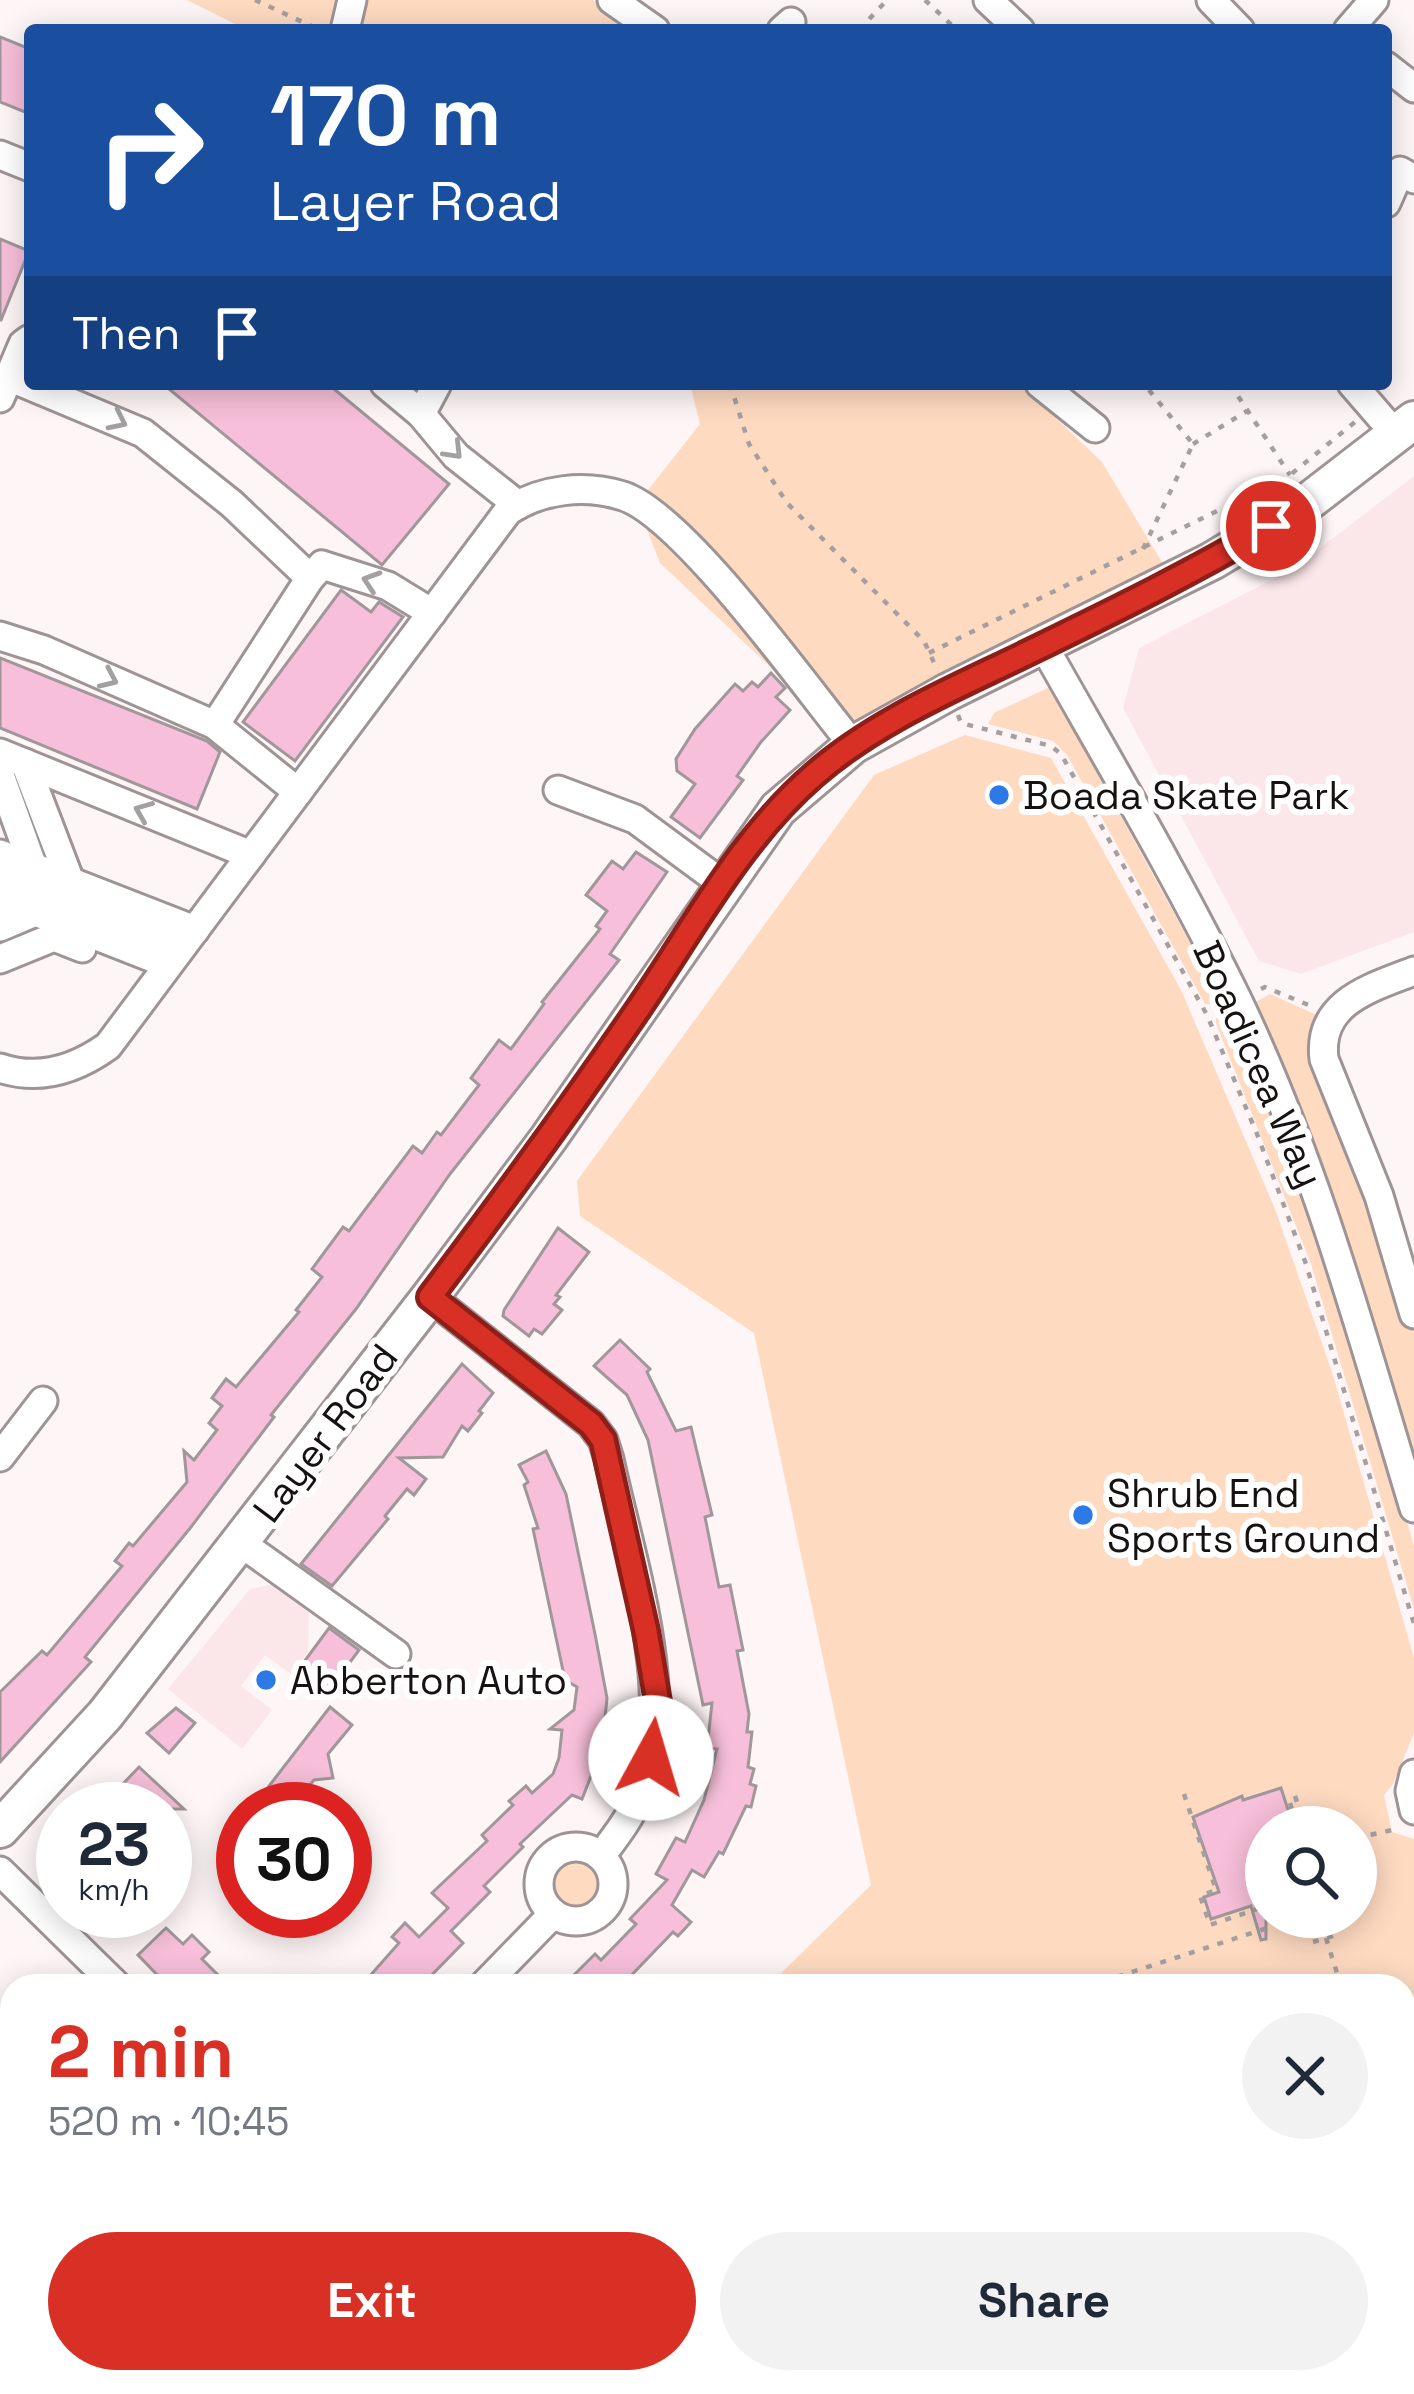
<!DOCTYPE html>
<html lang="en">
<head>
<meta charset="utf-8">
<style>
	body { margin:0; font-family:"Space Grotesk",sans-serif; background:#f2f2f3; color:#1f2937; height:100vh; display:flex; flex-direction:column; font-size:45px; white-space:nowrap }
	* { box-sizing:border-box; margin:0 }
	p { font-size:39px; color:#747a83 }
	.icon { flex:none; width:66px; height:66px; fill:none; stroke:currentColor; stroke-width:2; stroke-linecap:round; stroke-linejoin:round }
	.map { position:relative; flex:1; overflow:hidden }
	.details { position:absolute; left:0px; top:1974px; width:1416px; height:420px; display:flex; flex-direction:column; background:#fff; border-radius:36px 36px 0 0; box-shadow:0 6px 30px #0003 }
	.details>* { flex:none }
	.banner { position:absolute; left:24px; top:24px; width:1368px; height:366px; border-radius:12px; box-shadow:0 6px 30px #0003; background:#1a4fa0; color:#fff; overflow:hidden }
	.buttons { position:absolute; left:1245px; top:1806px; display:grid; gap:24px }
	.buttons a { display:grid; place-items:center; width:132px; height:132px; border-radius:50%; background:#fff; box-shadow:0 6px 30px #0003; font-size:60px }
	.speed { position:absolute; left:36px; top:1782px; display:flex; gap:24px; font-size:60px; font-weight:700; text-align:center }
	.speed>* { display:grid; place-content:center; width:156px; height:156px; border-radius:50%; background:#fff; box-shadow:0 6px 30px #0003; line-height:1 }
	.speed small { font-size:30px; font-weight:400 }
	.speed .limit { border:18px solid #d22; background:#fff; color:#111 }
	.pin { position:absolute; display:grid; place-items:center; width:102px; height:102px; color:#fff; margin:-51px; border:6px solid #fff; border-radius:50%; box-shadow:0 3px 12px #0007 }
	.me { position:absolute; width:132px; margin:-66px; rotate:6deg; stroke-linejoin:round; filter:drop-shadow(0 0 9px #0008) }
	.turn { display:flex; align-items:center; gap:42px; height:252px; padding:0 48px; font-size:54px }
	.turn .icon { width:156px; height:156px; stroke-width:2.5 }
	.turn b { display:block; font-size:84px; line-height:102px }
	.then { display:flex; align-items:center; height:114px; padding:0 48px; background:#0003; gap:24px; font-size:45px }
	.round { display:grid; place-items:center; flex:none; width:126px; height:126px; border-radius:63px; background:#f2f2f3 }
	.summary { display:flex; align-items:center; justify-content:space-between; height:204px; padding:0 48px }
	h1 { font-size:72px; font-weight:700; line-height:90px; color:#d93025 }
	.button { display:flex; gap:24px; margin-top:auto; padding:24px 48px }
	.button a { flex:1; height:138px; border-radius:72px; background:#d93025; color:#fff; font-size:48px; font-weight:700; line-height:138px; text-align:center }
	.button a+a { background:#f2f2f3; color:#1f2937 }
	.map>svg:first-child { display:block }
	.built { fill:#fbe7e9 }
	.green { fill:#fedac1; fill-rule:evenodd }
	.building { fill:#f7bfd9; stroke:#a0979b; stroke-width:3 }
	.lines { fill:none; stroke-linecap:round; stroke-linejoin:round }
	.minor-casing { stroke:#9e9495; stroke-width:33 }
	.major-casing { stroke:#9e9495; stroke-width:42 }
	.path { stroke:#a69fa0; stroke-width:4.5; stroke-dasharray:6 9; stroke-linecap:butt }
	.minor { stroke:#fff; stroke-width:27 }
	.major { stroke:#fff; stroke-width:36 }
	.oneway { stroke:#a2a0a0 }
	.route-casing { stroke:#8d1f18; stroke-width:30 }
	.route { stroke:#d93025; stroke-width:21 }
	.poi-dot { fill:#2d79e5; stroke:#fff; stroke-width:4.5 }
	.labels { text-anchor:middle; stroke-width:12; stroke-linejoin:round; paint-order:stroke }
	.poi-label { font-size:39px; fill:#161212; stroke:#fff; text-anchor:start }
	.street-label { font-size:39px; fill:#161212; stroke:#fff }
</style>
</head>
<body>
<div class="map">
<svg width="1414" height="2394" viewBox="0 0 1414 2394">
	<rect width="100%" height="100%" fill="#fef5f6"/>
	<!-- built -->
	<g class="built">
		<path d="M1414,476V932L1301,974L1259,961L1123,708L1139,648L1293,569Z"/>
		<path d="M273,1584L309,1612L308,1652L291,1674L265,1655L241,1686L272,1710L242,1749L168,1689L250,1589Z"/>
	</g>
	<!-- green -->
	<g class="green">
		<path d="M187,0H593L633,30H247Z"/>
		<path d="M690,384H1020L1102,462L1166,569L853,745L660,563L637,504L700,424Z"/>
		<path d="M1050,687L1221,999L1217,1005L1205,1004L1067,755L1053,741L988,724L994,713Z"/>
		<path d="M965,735L1051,758L1181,990L1275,1209L1332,1372L1414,1658V1733L1393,1784L1384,1795L1392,1832L1414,1839V2394H410L405,2382H1404V1986H768L871,1885L754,1333L580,1216L577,1181L874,775ZM1266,1827H1356V1917H1266Z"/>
		<path d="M1270,994L1321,1017L1414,1333V1451L1339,1215L1252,1004Z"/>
		<path d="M1224,1013L1239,1035L1278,1126L1350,1325L1414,1546V1609L1311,1264L1216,1023V1018Z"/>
		<circle cx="576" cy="1886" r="24"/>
	</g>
	<!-- building -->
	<g class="building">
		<path d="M0,37L30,49V114L0,102Z"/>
		<path d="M0,239L29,251L1,320H0Z"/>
		<path d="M163,384H328L449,484L382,565Z"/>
		<path d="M341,590L371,612L379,602L403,617L295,761L243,722Z"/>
		<path d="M0,658L207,741L220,752L197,809L0,728Z"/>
		<path d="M771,673L785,688L776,697L790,710L761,742L737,776L743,780L700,838L671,817L695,784L677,771L676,759L695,729L735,684L743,691L752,682L758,687Z"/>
		<path d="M636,852L667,872L610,954L619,960L450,1174L356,1309L271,1415L274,1417L191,1527L85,1657L91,1662L0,1762V1692L42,1651L47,1655L122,1566L115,1561L129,1543L133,1546L187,1482L184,1451L194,1460L217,1430L209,1423L222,1406L212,1398L226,1379L236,1387L299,1312L296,1310L322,1277L312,1269L343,1227L349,1231L413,1146L422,1153L437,1132L441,1135L479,1085L471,1078L499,1040L511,1049L544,1004L542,1002L600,929L596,926L607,911L586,895L612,861L623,869Z"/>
		<path d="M558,1228L589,1252L556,1295L560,1297L554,1304L562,1310L542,1334L534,1329L529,1336L503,1316L504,1310Z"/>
		<path d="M620,1340L650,1369L647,1372L676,1431L691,1427L712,1515L705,1517L719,1587L730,1585L743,1650L737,1651L749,1714L747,1732H752L748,1767L754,1769L750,1784L756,1786L751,1807L746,1806L723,1854L719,1852L704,1877L692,1870L672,1905L691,1922L678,1936L673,1932L621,1986H570L577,1978L574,1975L595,1954L601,1960L636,1924L630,1919L667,1880L656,1874L676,1838L685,1842L704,1800L717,1749L707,1748L712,1703L703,1705L648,1440L627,1395L594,1366Z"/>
		<path d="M462,1364L493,1393L479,1411L482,1413L468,1431L462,1426L443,1457L399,1458L426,1479L414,1495L407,1489L385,1516L388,1519L332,1586L301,1564Z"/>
		<path d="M546,1451L566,1494L595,1634L607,1698L602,1748L582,1799L572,1795L520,1844L523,1847L484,1886L490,1892L451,1931L463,1943L421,1986H361L399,1943L392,1937L405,1923L419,1937L448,1908L432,1893L487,1841L482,1835L513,1805L509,1801L526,1786L532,1793L553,1774L559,1758L562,1730L550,1729L574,1710L577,1687L565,1680L533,1529L538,1528L524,1485L528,1482L519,1465Z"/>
		<path d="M329,1628L359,1650L325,1696L295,1674Z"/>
		<path d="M330,1707L352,1725L328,1754L333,1778L314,1780L290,1809H271L259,1799Z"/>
		<path d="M176,1708L195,1723L169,1753L147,1733Z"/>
		<path d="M139,1767L184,1809H154L145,1801L138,1809H99Z"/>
		<path d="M1281,1788L1289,1813L1283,1814L1287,1827H1266V1939L1261,1940L1251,1906L1211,1919L1204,1897L1219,1892L1193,1817L1242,1796L1243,1800Z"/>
		<path d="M166,1928L183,1944L192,1935L209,1952L202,1959L229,1986H168L138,1955Z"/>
	</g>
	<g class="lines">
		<!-- minor casing -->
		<g class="minor-casing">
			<g id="minor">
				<path d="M612,0L655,30"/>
				<path d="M988,0L1020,30"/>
				<path d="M1211,0L1240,30"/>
				<path d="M345,30L352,0"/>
				<path d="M782,30L791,22"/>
				<path d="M1348,30L1374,0"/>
				<path d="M1386,66L1414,88"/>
				<path d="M0,155L30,167"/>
				<path d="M1386,203L1400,171L1414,179"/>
				<path d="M9,377L143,433L232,504L310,578L215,725"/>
				<path d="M385,384L421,414"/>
				<path d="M437,384L421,414L456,456L518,505"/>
				<path d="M1040,384L1095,428"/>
				<path d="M1352,384L1397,436"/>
				<path d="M0,398L23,344L30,339"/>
				<path d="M310,578L322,565L388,586L432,613"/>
				<path d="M0,636L44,650L215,725L298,792"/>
				<path d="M1043,645C1109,762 1178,878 1237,999C1315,1161 1362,1336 1414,1508"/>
				<path d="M0,753L251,855"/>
				<path d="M25,763L70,881"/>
				<path d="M0,775L37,878"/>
				<path d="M558,790L635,819L723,884"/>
				<path d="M0,854L195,930"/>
				<path d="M0,877L180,949"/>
				<path d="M0,898L168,964"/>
				<path d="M0,927L35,912"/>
				<path d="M0,959L54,937L82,948"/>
				<path d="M1414,971C1371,988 1317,1002 1324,1059L1379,1196L1414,1314"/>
				<path d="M0,1068C39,1081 76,1069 108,1046L508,511C541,489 584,484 623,496C684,516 807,689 853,745"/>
				<path d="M430,1297L591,1424L603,1440L609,1459C630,1558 679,1698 640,1794C631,1817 616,1836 601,1856"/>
				<path d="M0,1457L43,1401"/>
				<path d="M241,1543L396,1654"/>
				<path d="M1414,1774L1410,1791L1414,1810"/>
				<circle cx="576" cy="1884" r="37"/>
				<path d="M0,1871L117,1986"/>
				<path d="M483,1986L553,1914"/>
				<path d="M0,2285L12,2298"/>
			</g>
		</g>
		<!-- major casing -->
		<g class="major-casing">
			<path id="major" d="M0,1829L105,1715L430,1297L548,1139L778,809L853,745L948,692L1212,561L1300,508L1414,420"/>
		</g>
		<!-- path -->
		<g class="path">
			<path d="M255,0L320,30"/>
			<path d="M925,0L957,30"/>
			<path d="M859,30L887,0"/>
			<path d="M730,384L749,444L787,503L924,641L936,667"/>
			<path d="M1230,384L1290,475"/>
			<path d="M1193,444L1247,411"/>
			<path d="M1143,549L1193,444L1144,384"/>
			<path d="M929,653L1290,475L1355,422"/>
			<path d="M958,715L961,723L1051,746L1061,754L1207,1015L1257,1134L1306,1264L1414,1624"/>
			<path d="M1261,989L1265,987L1311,1006"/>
			<path d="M1184,1794L1216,1890L1200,1896L1210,1925L1266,1906"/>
			<path d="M1295,1796L1305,1827"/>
			<path d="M1290,1803L1297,1827"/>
			<path d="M1356,1838L1397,1829"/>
			<path d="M1311,1917L1318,1941"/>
			<path d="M1326,1938L1341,1986"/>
			<path d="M1313,1942L1336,1935"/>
			<path d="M1089,1986L1301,1917"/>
		</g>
		<!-- minor -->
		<use href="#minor" class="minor"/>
		<!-- major -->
		<use href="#major" class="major"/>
	</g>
	<!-- one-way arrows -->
	<defs><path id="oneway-chevron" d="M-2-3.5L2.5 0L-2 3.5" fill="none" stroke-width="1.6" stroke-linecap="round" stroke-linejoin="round" transform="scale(3)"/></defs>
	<g class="oneway">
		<use href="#oneway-chevron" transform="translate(118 421) rotate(26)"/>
		<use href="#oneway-chevron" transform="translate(454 451) rotate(46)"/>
		<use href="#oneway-chevron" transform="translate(371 581) rotate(-162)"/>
		<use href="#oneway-chevron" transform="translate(109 679) rotate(24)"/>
		<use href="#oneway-chevron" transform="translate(143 811) rotate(-158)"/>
	</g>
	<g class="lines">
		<!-- route casing -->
		<g class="route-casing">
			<path id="route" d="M651,1758L658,1702L646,1631L603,1440L591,1424L430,1297C502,1202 572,1106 639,1008C693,929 741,838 814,775C871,725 944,693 1011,661C1099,618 1187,576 1271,526"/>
		</g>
		<!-- route -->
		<use href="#route" class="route"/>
	</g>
	<!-- markers -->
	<g class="poi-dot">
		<circle cx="999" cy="795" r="12"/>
		<circle cx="1083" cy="1515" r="12"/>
		<circle cx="266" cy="1680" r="12"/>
	</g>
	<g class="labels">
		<!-- poi labels -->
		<g class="poi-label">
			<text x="1023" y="809">Boada Skate Park</text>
			<text x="1107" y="1507">Shrub End<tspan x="1107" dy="45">Sports Ground</tspan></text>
			<text x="290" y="1694">Abberton Auto</text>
		</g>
		<!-- street labels -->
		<g class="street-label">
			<text transform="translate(1259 1064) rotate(66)" y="14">Boadicea Way</text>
			<text transform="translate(325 1433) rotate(-53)" y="14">Layer Road</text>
		</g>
	</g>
</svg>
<div class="buttons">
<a><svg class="icon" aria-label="search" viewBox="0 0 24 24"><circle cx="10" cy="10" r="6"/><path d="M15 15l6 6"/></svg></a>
</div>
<div class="speed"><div>23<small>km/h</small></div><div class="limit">30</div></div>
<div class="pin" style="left:1271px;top:526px;background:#d93025"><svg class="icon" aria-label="arrive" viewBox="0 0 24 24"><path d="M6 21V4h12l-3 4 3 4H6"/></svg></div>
<svg class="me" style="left:651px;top:1758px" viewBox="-20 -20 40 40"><circle r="19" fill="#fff"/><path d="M0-13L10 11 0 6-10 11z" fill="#d93025"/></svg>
<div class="banner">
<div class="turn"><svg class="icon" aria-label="right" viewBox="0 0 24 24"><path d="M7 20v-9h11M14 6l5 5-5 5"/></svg><div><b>170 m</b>Layer Road</div></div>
<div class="then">Then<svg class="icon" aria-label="arrive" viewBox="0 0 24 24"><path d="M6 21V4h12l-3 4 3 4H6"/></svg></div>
</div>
<section class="details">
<div class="summary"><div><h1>2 min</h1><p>520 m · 10:45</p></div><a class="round"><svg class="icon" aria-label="close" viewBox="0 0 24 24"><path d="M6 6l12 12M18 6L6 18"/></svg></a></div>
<div class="button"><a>Exit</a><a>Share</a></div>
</section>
</div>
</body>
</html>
